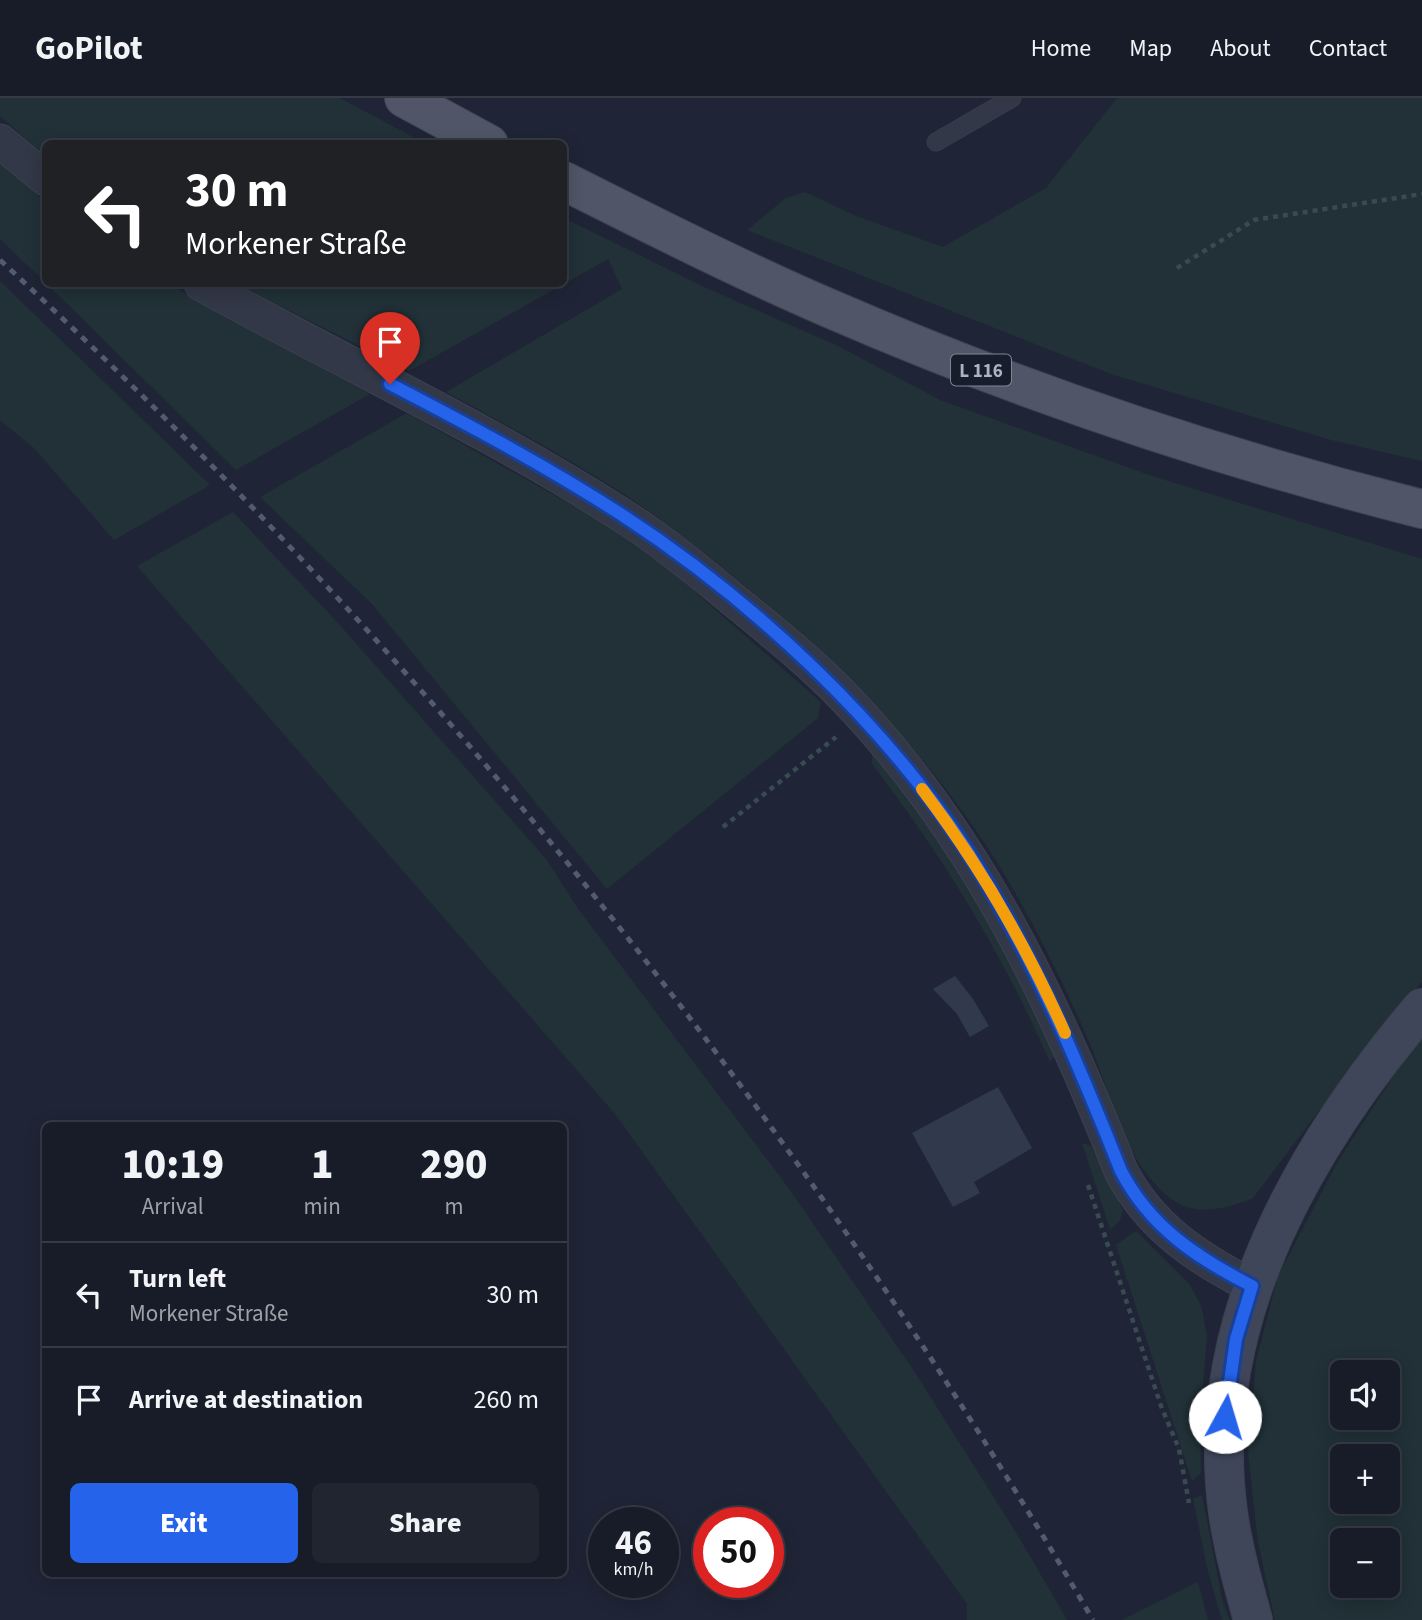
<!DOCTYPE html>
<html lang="en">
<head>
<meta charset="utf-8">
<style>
	body { margin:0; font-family:"Source Sans 3",sans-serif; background:#202530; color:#f1f3f6; height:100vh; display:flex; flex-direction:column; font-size:26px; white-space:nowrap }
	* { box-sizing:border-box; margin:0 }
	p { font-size:23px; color:#9ea1a8 }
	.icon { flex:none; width:38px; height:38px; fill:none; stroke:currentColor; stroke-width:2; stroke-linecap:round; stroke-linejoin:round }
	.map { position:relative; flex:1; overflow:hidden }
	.details { position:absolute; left:42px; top:1024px; width:525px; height:455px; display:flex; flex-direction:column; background:#171c28; border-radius:10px; box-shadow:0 4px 18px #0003,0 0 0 2px #363a45 }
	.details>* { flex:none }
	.top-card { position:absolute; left:42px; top:42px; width:525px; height:147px; border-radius:10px; box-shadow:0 4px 18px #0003,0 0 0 2px #363a45; background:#202124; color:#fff; overflow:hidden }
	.buttons { position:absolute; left:1330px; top:1262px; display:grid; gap:14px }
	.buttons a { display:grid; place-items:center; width:70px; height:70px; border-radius:10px; background:#171c28; box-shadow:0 4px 18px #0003,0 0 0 2px #363a45; font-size:35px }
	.speed { position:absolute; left:588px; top:1409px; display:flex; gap:14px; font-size:35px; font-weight:700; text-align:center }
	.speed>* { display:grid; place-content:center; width:91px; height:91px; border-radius:50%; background:#171c28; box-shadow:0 4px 18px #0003,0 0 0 2px #363a45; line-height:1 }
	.speed small { font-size:18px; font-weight:400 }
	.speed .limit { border:10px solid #d22; background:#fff; color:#111 }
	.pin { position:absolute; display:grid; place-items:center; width:60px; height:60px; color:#fff; margin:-72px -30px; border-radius:50% 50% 50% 0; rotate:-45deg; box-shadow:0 0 7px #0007 }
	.pin .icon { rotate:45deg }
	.me { position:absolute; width:77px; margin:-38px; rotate:6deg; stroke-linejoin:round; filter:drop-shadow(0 0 5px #0008) }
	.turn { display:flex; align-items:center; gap:24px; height:147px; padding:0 28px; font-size:32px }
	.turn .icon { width:91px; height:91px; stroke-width:2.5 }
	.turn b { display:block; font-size:49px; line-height:60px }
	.eta { display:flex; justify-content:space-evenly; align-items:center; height:119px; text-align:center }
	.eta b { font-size:42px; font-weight:800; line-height:49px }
	.primary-button { display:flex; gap:14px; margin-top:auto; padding:14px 28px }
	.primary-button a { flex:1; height:80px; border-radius:10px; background:#2563eb; color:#fff; font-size:28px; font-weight:800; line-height:80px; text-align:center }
	.primary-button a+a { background:#202530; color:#f1f3f6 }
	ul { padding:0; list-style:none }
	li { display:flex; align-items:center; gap:21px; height:105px; padding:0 28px; border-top:2px solid #363a45 }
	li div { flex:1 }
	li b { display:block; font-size:26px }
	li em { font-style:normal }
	header { display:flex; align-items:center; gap:42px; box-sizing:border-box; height:98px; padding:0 35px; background:#171c28; border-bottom:2px solid #363a45 }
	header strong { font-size:33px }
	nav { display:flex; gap:38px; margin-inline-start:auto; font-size:24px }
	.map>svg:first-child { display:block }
	.green { fill:#213137; fill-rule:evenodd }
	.building { fill:#31394d }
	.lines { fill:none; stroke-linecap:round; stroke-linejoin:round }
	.lane-casing { stroke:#3c4150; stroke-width:19 }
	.street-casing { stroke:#3c4150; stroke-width:35 }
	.secondary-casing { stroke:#3c4150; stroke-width:40 }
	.primary-casing { stroke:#3c4150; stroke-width:40 }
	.path { stroke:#394b50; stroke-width:4.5; stroke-dasharray:5 5; stroke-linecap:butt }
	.lane { stroke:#323847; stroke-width:18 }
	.street { stroke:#323847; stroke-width:33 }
	.secondary { stroke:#40465a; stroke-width:38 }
	.primary { stroke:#505667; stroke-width:38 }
	.rail { stroke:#545b6e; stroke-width:5; stroke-dasharray:7 7; stroke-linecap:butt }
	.route-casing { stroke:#184099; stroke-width:18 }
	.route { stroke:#2563eb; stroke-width:12 }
	.slow { stroke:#f59e0b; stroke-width:12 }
	.labels { text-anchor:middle; stroke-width:7; stroke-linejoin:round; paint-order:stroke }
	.shield { fill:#181d2b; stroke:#808596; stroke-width:2 }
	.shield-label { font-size:19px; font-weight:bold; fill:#acb2c4 }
</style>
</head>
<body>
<header>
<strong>GoPilot</strong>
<nav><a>Home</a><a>Map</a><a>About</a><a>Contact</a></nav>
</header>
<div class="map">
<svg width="1422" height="1522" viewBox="0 0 1422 1522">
	<rect width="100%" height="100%" fill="#1f2536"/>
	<!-- green -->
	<g class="green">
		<path d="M0,0H340L424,45L46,46L45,58L0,18Z"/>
		<path d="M1117,0H1422V363L1331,342L1111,276L747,132L786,100L805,94L856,118L943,149L1046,90Z"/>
		<path d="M0,65L45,103V184L0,141Z"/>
		<path d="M564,120L702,188L838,248L940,302L1152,378L1422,461V884L1376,938L1253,1100C1229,1110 1197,1119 1173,1102C1123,1066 1112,997 1089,944C1069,897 1045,848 1020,803C950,677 849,574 739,483C696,448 651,412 603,383C552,351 498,323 446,294L622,191L608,161L409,273L236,186H564Z"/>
		<path d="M0,183L210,387L114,442L34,350L0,322Z"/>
		<path d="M47,186H169L218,215L370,296L236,372Z"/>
		<path d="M407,315L597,421L670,472L821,604L818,620L607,791L372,506L260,399Z"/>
		<path d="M233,414L338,525L546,761L579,812L790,1092L916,1276L1020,1441L1067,1522H967V1506L616,1017L137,468Z"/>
		<path d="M872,654C947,744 1010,850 1055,958L1050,964C1001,853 946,763 872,666Z"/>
		<path d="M1422,934V1522H1275L1258,1445L1248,1354L1256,1263L1278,1178L1337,1065ZM1342,1274H1388V1320H1342ZM1342,1358H1388V1404H1342ZM1342,1442H1388V1488H1342Z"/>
		<path d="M1082,1045L1091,1048L1123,1112L1120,1123L1110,1131Z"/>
		<path d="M1136,1133L1190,1187L1202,1210L1207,1239L1200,1321L1201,1375L1192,1383L1116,1147Z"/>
		<path d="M1202,1397L1223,1505L1230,1522H1222L1208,1474L1193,1401Z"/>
		<path d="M1198,1484L1208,1522H1122Z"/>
	</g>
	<!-- building -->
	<g class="building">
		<path d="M955,878L973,901L989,928L970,939L957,916L933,891Z"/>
		<path d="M998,989L1032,1050L974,1084L980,1095L953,1109L912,1035Z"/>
	</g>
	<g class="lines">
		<!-- lane casing -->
		<g class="lane-casing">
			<path id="lane" d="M936,44L1012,0"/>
		</g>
		<!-- street casing -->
		<g class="street-casing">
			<g id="street">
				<path d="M0,43L46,81"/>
				<path d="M201,186C340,263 486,330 620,416C663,443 702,476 741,508C775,536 810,564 841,596C974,732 1052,899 1121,1073C1150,1129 1197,1160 1252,1188"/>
			</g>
		</g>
		<!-- secondary casing -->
		<g class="secondary-casing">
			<path id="secondary" d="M1253,1522C1243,1486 1233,1450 1228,1414C1202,1224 1304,1049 1422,910"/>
		</g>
		<!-- primary casing -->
		<g class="primary-casing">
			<g id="primary">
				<path d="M404,0L489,46"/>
				<path d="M564,83C652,127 740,172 831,211C1022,294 1220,360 1422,411"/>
			</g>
		</g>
		<!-- path -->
		<g class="path">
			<path d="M1177,170L1254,122L1422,96"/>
			<path d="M723,729L836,639"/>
			<path d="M1088,1087L1161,1308L1179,1351L1189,1405"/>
		</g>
		<!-- lane -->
		<use href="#lane" class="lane"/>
		<!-- street -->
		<use href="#street" class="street"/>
		<!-- secondary -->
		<use href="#secondary" class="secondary"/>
		<!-- primary -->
		<use href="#primary" class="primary"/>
		<!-- rail -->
		<path class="rail" d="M0,162C430,559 798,1017 1093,1522"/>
	</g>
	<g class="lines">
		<!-- route casing -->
		<g class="route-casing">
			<path id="route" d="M390,286C469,327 548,369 622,417C751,501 879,620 964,748C1030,850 1076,960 1121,1073C1150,1129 1197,1160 1252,1188L1236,1241L1225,1319"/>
		</g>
		<!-- route -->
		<use href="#route" class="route"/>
		<!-- slow -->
		<path class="slow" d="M922,691C979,766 1027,849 1065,935"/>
	</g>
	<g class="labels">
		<!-- shield labels -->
		<rect class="shield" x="951" y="256.5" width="60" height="31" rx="5"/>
		<g class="shield-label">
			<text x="981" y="279">L 116</text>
		</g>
	</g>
</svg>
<div class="buttons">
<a><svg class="icon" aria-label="sound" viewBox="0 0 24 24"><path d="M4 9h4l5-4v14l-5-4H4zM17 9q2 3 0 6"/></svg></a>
<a>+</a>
<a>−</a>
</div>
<div class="speed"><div>46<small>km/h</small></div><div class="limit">50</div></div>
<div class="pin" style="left:390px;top:286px;background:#d93025"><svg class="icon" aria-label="arrive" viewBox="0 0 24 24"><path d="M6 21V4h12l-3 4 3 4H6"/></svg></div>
<svg class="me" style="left:1225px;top:1319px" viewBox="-20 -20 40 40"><circle r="19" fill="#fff"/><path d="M0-13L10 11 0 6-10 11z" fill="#2563eb"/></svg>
<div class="top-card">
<div class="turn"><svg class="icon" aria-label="left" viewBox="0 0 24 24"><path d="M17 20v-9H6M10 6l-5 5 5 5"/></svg><div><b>30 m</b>Morkener Straße</div></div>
</div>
<section class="details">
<div class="eta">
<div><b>10:19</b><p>Arrival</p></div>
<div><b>1</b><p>min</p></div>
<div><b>290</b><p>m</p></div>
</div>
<ul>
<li><svg class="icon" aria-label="left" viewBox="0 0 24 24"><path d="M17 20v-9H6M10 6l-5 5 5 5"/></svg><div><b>Turn left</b><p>Morkener Straße</p></div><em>30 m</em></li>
<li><svg class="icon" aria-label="arrive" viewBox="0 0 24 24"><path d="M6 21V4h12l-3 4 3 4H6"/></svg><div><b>Arrive at destination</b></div><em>260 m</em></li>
</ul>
<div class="primary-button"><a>Exit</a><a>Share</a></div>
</section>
</div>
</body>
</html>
